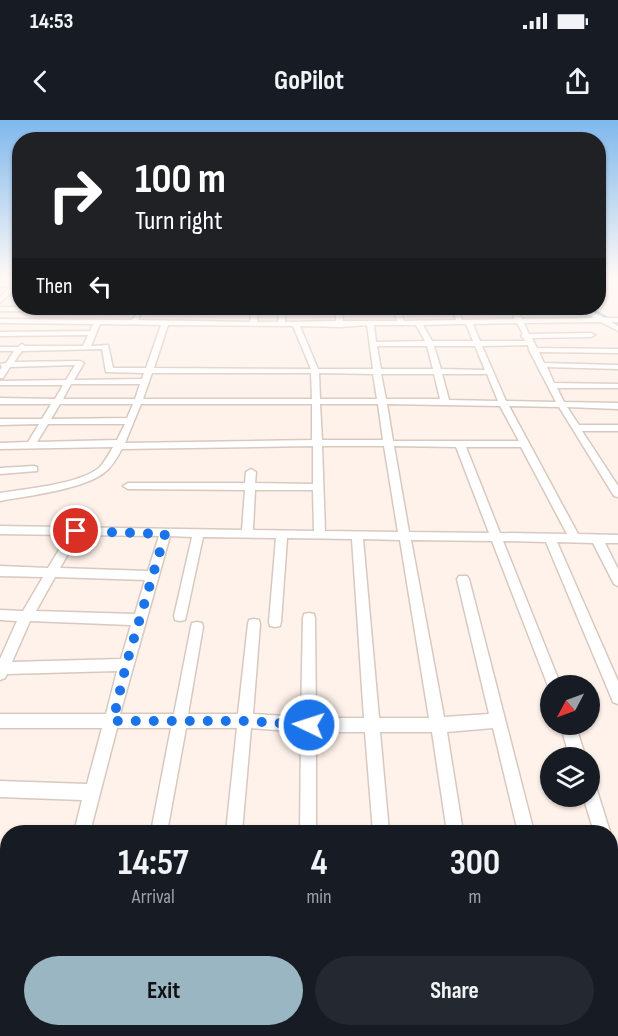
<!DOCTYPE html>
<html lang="en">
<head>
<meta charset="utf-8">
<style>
	body { margin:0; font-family:"Sofia Sans Condensed",sans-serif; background:#242831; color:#f1f3f6; height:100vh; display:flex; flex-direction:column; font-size:22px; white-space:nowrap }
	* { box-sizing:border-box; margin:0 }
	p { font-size:20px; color:#9ea1a6 }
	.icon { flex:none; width:33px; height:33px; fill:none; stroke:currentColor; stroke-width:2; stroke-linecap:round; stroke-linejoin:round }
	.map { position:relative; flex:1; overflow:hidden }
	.sheet { position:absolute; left:0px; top:705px; width:618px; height:212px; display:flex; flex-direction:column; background:#171b24; border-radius:24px 24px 0 0; box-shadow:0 2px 4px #0004 }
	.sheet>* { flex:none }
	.guide { position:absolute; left:12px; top:12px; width:594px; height:183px; border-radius:24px; box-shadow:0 2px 4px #0004; background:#202124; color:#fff; overflow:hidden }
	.needle { width:39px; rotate:229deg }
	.fabs { position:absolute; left:540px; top:555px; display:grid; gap:12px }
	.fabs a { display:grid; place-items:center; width:60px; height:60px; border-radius:50%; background:#171b24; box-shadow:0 2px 4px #0004; font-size:30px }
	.pin { position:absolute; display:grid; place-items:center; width:51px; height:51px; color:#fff; margin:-26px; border:3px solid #fff; border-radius:50%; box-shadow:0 2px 6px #0007 }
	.me { position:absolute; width:66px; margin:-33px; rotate:274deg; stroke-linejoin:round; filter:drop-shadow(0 0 4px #0008) }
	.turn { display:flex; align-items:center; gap:21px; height:126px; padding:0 24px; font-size:27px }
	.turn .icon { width:78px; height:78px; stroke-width:2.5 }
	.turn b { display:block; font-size:42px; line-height:51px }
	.then { display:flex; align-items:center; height:57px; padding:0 24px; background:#0003; gap:12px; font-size:22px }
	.eta { display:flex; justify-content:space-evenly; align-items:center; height:102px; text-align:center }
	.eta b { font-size:36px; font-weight:700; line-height:42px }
	.action { display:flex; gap:12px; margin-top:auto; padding:12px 24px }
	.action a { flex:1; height:69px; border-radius:36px; background:#99b6c2; color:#111; font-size:24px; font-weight:700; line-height:69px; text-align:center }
	.action a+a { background:#242831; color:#f1f3f6 }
	.status { display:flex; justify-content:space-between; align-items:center; height:42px; padding:0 30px; background:#171b24; direction:ltr }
	.status svg { height:16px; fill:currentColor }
	header { display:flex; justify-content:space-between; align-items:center; height:78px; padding:0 24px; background:#171b24; font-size:27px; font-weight:700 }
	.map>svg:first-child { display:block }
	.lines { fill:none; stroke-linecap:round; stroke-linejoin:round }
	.canal { fill:#83bef5; fill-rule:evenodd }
	.minor-casing { stroke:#d7c9c0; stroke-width:3 }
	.minor { fill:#fff; fill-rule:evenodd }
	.route { stroke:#1a73e8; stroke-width:10; stroke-dasharray:0 18 }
</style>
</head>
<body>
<div class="status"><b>14:53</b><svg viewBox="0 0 49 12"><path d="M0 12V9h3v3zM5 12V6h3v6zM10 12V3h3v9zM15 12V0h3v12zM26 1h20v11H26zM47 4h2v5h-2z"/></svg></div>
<header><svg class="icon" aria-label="back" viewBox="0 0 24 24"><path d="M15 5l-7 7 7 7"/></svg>GoPilot<svg class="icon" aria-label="share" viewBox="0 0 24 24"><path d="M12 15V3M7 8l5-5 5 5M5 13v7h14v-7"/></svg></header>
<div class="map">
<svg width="618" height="916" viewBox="0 0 618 916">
	<rect width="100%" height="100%" fill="#fef2ea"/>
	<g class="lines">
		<!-- canal -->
		<path class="canal" d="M586,188H592L618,202V206Z"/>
		<!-- minor casing -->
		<g class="minor-casing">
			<g id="minor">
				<path d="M20,158V164L0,183V177L10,167L0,166V162L14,163Z"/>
				<path d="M0,187L224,189L227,191L224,193L0,191Z"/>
				<path d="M252,188H258L257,202H278L279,188H285V202L336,201V188H342L343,201H397L393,188H399L404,201L456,200L452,188H458L462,200L515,199L510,188H516L522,199L594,198L578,188H585L604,198H618V202H611L618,206V211L601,202L524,203L529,214L591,213L595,215L591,217L532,218L537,228L618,229V233L539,232L544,243L618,245V249L547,247L554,263L618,264V268H557L564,282L618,283V289L567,287L579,305H618V311H582L618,366V377L614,376L559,287L509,286L578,414L618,415V423H605L618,449V466L614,464L593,423L557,422L618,561V584L613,582L611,577L546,422L503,421L561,566H550V571L492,421L411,420L444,597L489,594L457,459L459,456H467L469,459L534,712H518L493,608L447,612L463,712H447L432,612H380L389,712H373L365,612H316V712H300L301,612L251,608L242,712H226L237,608H186L167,712H151L171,608H117L90,712H74L82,680L0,677V661L87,664L102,608H0V594H106L117,551L7,554L5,558L0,560V539L17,501L0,500V490L23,491L43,457L0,456V446L48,448L68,415L0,414V406L242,410L245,370L128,369L123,366L128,363H245L246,352L251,349L256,352L255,363L313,364V326L122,329C117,337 113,346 105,352C85,369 27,376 0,381V373C25,369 81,364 100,347C105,341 109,334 113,327L0,329V323L28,322L39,304L0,305V299H42L51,284H0V278L55,279L63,265H0V261L66,260L75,245L10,247L3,258H0V250L2,247L0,244L6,243L14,231H0V227H18L22,224L25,226H83L88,215L0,216V212L90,211L93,204L0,203V199L132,200L137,194L140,196L138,200L250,202ZM517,203L523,214L521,216L526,221H480L473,204ZM100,204L161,205L146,248H113L108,225L91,226ZM457,204H466L473,221H432L423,205ZM168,205L293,206L311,249L154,248ZM367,205L373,249H318L300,206L340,207ZM374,205H416L425,221L376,222ZM528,225L529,230L556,282L506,281L482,226ZM377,226H427L433,249H381ZM434,226H475L485,250L441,249ZM102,229L106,252L144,253L142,259L74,260L84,243L80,241L14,242L22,231ZM152,253H311L312,279H143ZM319,253L373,254L377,279H320ZM381,254H434L440,279H386ZM442,254H487L498,281L449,280ZM71,264H140L135,279H63ZM60,284H133L127,298L51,299ZM141,284H312V320L125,323ZM320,284H378L383,320H322ZM387,284L500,286L519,321H393ZM48,304H125L117,320L37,322ZM322,326H384L398,412L325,411ZM394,326L456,327L489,413L409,412ZM466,327H521L567,414L500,413ZM255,370H313L314,411L253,410ZM79,415L159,416L148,451L60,448ZM170,416L192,417L174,496L175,500L180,501L185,500L186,496L203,417L276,418L269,502L270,506L275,507L280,506L281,502L287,418L352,419L364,598H316L315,498L314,494L309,493L304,494L303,498L301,597L253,594L260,504L259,500L254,499L249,500L248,504L238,594H188L203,507L202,503L197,502L192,503L191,507L174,594H120ZM363,419L400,420L429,598H379ZM55,457L145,460L135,494L36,491ZM30,501L131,505L121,539L12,542Z"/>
				<path d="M34,346L37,347V351L0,354V348Z"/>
				<path d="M560,604H575L586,638H570Z"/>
				<path d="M590,665L596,667L610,712H594L583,676H590Z"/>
				<path d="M610,728L616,731L618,735V769L612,766L610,764Z"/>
				<rect x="0" y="739" width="8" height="18"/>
				<rect x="0" y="836" width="8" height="20"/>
				<path d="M18,909H38L37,916H15Z"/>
				<path d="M198,909H218V916H196Z"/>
				<path d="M291,909H311V916H289Z"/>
				<path d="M381,909H401L403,916H381Z"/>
				<path d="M469,909H489L491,916H469Z"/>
				<path d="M560,909H580L582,916H560Z"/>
			</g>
		</g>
		<!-- minor -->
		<use href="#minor" class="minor"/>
	</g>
	<!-- sky -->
	<linearGradient id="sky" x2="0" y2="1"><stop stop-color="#7fb8ed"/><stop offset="0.55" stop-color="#fff9f6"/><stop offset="1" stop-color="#fff9f6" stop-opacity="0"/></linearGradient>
	<rect width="618" height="286" fill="url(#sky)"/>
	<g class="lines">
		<!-- route -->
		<path class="route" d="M76,411L165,414L126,545L113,601H246L309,605"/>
	</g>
</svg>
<div class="fabs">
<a><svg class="needle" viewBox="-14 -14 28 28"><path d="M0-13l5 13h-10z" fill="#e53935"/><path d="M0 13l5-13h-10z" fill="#9ea1a6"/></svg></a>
<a><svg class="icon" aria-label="layers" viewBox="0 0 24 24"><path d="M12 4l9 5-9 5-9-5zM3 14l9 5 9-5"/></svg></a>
</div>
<div class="pin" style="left:76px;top:411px;background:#d93025"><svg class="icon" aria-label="arrive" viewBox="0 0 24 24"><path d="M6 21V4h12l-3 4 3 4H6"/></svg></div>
<svg class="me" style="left:309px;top:605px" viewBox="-20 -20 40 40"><circle r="17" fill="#1a73e8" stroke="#fff" stroke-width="3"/><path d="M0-11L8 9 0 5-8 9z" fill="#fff"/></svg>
<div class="guide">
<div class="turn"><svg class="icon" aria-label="right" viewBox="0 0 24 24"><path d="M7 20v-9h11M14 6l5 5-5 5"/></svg><div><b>100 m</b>Turn right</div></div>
<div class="then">Then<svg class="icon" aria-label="left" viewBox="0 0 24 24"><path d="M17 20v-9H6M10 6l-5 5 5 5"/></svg></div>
</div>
<section class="sheet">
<div class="eta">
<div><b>14:57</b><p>Arrival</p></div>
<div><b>4</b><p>min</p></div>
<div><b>300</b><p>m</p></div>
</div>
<div class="action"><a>Exit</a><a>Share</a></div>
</section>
</div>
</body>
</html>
